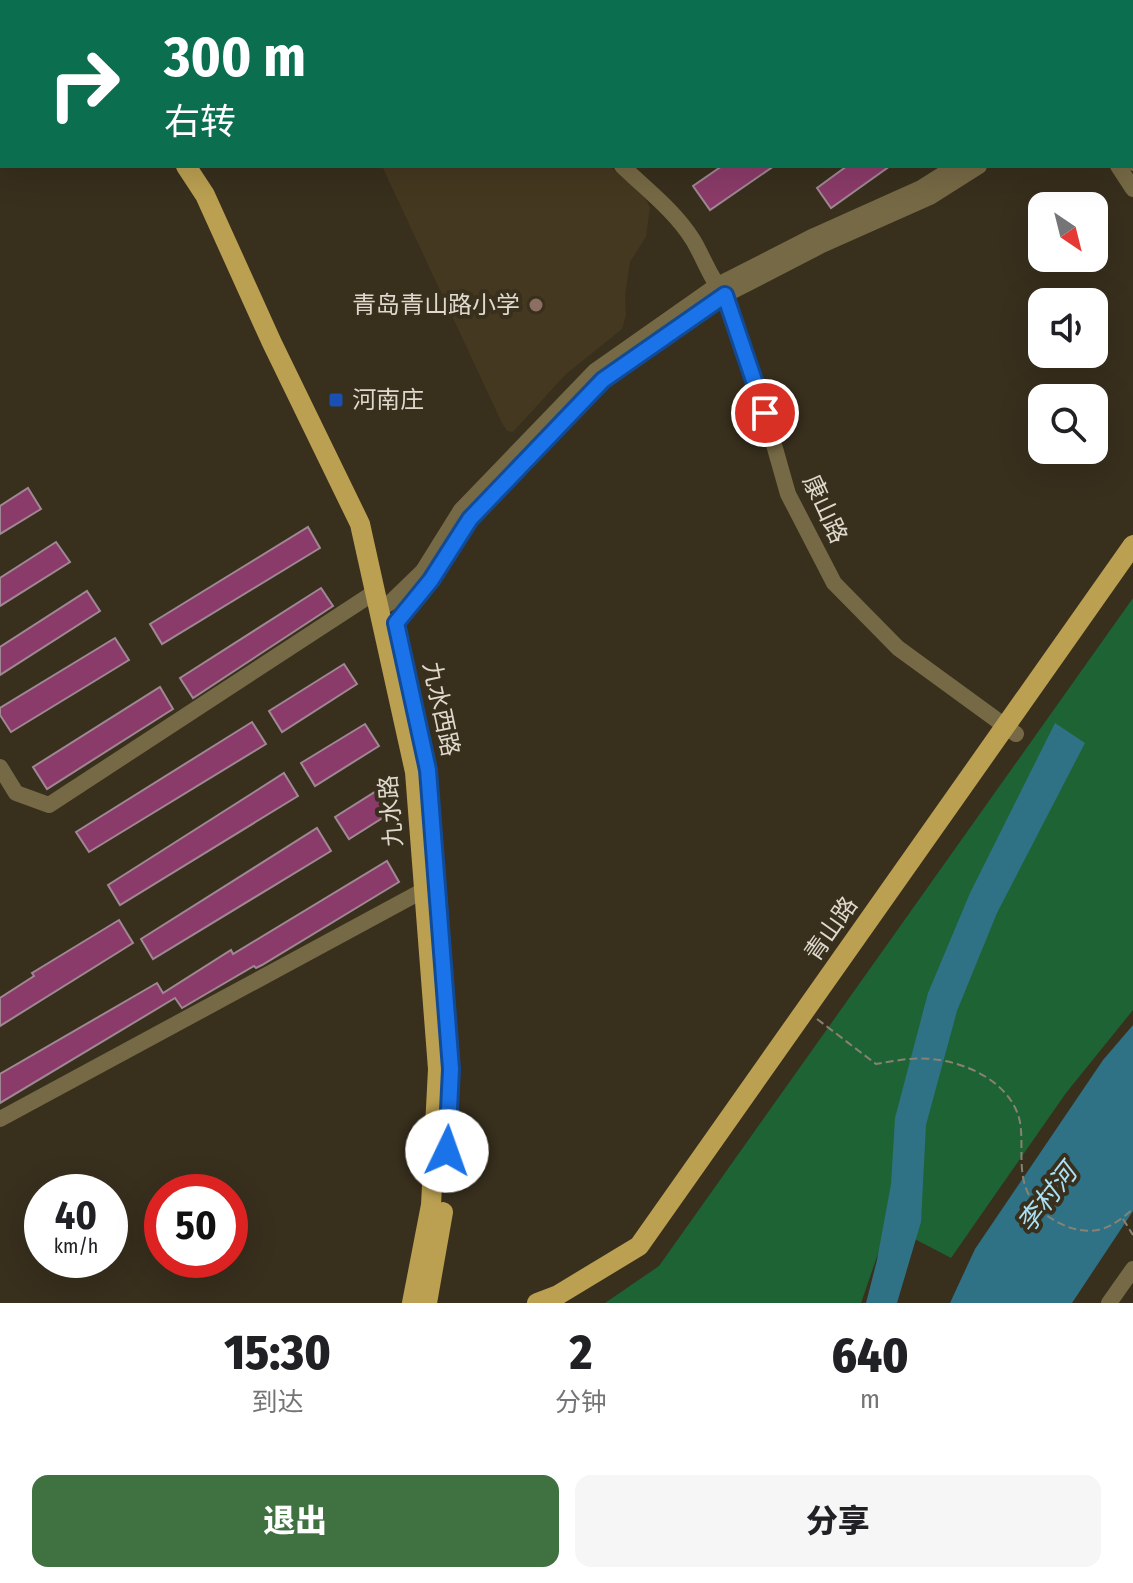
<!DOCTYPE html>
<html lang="zh">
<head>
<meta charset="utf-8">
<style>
	body { margin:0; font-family:"Fira Sans Condensed","Noto Sans SC",sans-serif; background:#f6f6f6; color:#202124; height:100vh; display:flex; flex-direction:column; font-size:30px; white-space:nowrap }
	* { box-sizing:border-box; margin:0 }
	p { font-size:26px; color:#757577 }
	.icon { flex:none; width:44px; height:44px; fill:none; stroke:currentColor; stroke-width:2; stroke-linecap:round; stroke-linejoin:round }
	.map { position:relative; height:1303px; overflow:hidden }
	.panel { display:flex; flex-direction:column; background:#fff; flex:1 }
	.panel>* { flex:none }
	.banner { position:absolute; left:0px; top:0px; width:1134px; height:168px; box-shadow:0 8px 32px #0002; background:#0b6e4f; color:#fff; overflow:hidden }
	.needle { width:52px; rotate:145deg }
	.buttons { position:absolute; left:1028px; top:192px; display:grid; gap:16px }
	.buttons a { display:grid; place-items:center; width:80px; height:80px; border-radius:16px; background:#fff; box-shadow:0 8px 32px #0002; font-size:40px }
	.speed { position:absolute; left:24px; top:1174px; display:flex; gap:16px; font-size:40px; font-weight:700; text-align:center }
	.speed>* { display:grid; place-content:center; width:104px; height:104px; border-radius:50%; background:#fff; box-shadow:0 8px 32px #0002; line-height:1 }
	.speed small { font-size:20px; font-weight:400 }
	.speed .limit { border:12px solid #d22; background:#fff; color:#111 }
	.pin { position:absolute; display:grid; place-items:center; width:68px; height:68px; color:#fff; margin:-34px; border:4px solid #fff; border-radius:50%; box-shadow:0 2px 8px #0007 }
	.me { position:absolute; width:88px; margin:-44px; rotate:3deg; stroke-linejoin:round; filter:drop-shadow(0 0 6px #0008) }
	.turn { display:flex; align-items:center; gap:28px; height:168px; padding:0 32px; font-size:36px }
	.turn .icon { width:104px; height:104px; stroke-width:2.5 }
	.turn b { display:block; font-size:56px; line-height:68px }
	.eta { display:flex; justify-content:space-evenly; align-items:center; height:136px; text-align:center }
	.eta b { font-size:48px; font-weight:800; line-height:56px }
	.cta { display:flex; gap:16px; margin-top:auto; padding:16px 32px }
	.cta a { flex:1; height:92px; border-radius:16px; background:#407241; color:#fff; font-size:32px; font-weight:800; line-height:92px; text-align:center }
	.cta a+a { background:#f6f6f6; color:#202124 }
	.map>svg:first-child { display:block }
	.built { fill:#453820 }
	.green { fill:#1e6334 }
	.water { fill:#2f7185 }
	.building { fill:#8b3b69; stroke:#9f8893; stroke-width:2 }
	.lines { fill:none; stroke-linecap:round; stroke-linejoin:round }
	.path { stroke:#898273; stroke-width:2; stroke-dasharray:8 4; stroke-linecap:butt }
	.minor { stroke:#766945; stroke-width:16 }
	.major { stroke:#bba051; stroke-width:20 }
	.route-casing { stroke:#114b97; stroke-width:20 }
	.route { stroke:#1a73e8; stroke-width:14 }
	.education-dot { fill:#8d6e63; stroke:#382f1d; stroke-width:3 }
	.transit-dot { fill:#1a4fb4; stroke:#382f1d; stroke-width:3 }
	.labels { text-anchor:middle; stroke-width:8; stroke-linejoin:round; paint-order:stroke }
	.poi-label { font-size:24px; fill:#ded8cd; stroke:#382f1d; text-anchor:end }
	.street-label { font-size:24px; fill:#ded8cd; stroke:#382f1d }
	.water-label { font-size:26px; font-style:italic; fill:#abe1f4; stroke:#382f1d }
</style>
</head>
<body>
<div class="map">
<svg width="1133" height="1303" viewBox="0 0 1133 1303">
	<rect width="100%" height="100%" fill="#382f1d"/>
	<!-- built -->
	<path class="built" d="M382,166H609L643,195L650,207L646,237L630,262L625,295L626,315L622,329L565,375L513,432L507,431L502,423Z"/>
	<!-- green -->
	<path class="green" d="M1133,598V1010L1066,1093L951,1258L888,1225L861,1303H605L659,1266Z"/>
	<!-- water -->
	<g class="water">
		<path d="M1055,723L1085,743L997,913L957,1011L926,1125L921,1222L897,1303H866L877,1260L891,1184L895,1118L928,993L970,893Z"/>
		<path d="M1133,1025V1211L1072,1303H950L975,1249L1103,1060Z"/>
	</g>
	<!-- building -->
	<g class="building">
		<path d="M722,166H774L710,210L693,186Z"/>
		<path d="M847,166H890L831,208L817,188Z"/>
		<path d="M28,488L41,509L0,534V506Z"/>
		<path d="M308,527L320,548L162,644L150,624Z"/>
		<path d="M56,542L70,562L0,606V578Z"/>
		<path d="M321,588L333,606L193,698L180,678Z"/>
		<path d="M87,591L100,611L0,675V647Z"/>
		<path d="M115,638L129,660L11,732L0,715V708Z"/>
		<path d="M344,664L357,684L282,732L269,711Z"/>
		<path d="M160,687L173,709L47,789L33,767Z"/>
		<path d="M252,722L266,744L89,852L76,832Z"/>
		<path d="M365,724L379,746L315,786L301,763Z"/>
		<path d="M284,773L298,796L120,905L108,885Z"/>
		<path d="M378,790L392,812L349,839L335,817Z"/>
		<path d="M317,828L331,851L153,959L141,939Z"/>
		<path d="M387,861L399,882L262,965L256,968L254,966L182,1008L175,998L0,1103V1074L157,983L163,993L231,950L233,954Z"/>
		<path d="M119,920L133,943L0,1026V998L34,976L32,973Z"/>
	</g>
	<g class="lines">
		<!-- path -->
		<g class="path">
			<path d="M817,1019L876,1064C894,1061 912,1057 931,1059C967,1062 1012,1083 1020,1122C1024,1146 1017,1173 1029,1195C1041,1218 1076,1237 1102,1229C1114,1225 1124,1217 1133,1209"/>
			<path d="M1123,1219L1133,1235"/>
		</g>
		<!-- minor -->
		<g class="minor">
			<path d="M482,0L483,2"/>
			<path d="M1000,0L1002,2"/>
			<path d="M1020,0L1022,2"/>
			<path d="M1132,161L1133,163"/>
			<path d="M622,166C646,189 675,211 693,240C704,258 710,279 725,295L757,385L788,494L834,583L898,648L1016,734"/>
			<path d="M1118,166L1133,189"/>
			<path d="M379,609L391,602L423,571L461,510L595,371L716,286L814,236L921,188L956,166"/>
			<path d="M383,626L396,623L431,580L470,519L603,380L725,295L822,245L930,197L979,166"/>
			<path d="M0,767L16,793L49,805L375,592"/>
			<path d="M0,1119L424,890"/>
			<path d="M1109,1303L1133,1269"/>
		</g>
		<!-- major -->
		<g class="major">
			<path d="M55,0L57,2"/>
			<path d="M71,0L72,2"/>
			<path d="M186,166L205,195L272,343L360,524L415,772L438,1069L431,1205L412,1303"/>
			<path d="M427,1303L443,1212"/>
			<path d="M537,1303L558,1295L639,1246L1133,545"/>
		</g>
	</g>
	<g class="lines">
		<!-- route casing -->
		<g class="route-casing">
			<path id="route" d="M447,1151L451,1069L428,770L396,623L431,580L470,519L603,380L725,295L765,413"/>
		</g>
		<!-- route -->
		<use href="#route" class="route"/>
	</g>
	<!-- markers -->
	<circle class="education-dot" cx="536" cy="305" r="8"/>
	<rect class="transit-dot" x="328" y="392" width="16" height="16" rx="4"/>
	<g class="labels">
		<!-- poi labels -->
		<g class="poi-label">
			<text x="520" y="313">青岛青山路小学</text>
			<text x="352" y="408" text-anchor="start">河南庄</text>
		</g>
		<!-- street labels -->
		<g class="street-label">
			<text transform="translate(825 509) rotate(65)" y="8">康山路</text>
			<text transform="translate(441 709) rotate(78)" y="8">九水西路</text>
			<text transform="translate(391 811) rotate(-95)" y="8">九水路</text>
			<text transform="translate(831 929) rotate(-55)" y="8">青山路</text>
		</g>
		<!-- water labels -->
		<g class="water-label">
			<text transform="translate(1047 1198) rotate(-52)" y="9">李村河</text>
		</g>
	</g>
</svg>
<div class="buttons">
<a><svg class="needle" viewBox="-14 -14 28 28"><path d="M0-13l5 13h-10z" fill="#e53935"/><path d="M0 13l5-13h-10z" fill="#757577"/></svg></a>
<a><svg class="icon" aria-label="sound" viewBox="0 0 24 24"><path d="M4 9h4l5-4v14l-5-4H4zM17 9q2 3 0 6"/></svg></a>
<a><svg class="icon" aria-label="search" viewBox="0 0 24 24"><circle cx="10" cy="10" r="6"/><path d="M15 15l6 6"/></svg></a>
</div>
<div class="speed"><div>40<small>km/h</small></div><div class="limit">50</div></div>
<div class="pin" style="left:765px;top:413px;background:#d93025"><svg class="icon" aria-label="arrive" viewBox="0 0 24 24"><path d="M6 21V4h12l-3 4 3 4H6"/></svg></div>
<svg class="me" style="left:447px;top:1151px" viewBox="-20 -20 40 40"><circle r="19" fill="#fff"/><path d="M0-13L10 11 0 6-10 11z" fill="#1a73e8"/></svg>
<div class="banner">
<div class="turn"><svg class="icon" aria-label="right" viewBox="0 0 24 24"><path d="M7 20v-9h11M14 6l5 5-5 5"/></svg><div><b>300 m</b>右转</div></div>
</div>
</div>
<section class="panel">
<div class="eta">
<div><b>15:30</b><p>到达</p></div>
<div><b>2</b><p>分钟</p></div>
<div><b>640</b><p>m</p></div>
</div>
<div class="cta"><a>退出</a><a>分享</a></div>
</section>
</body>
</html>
